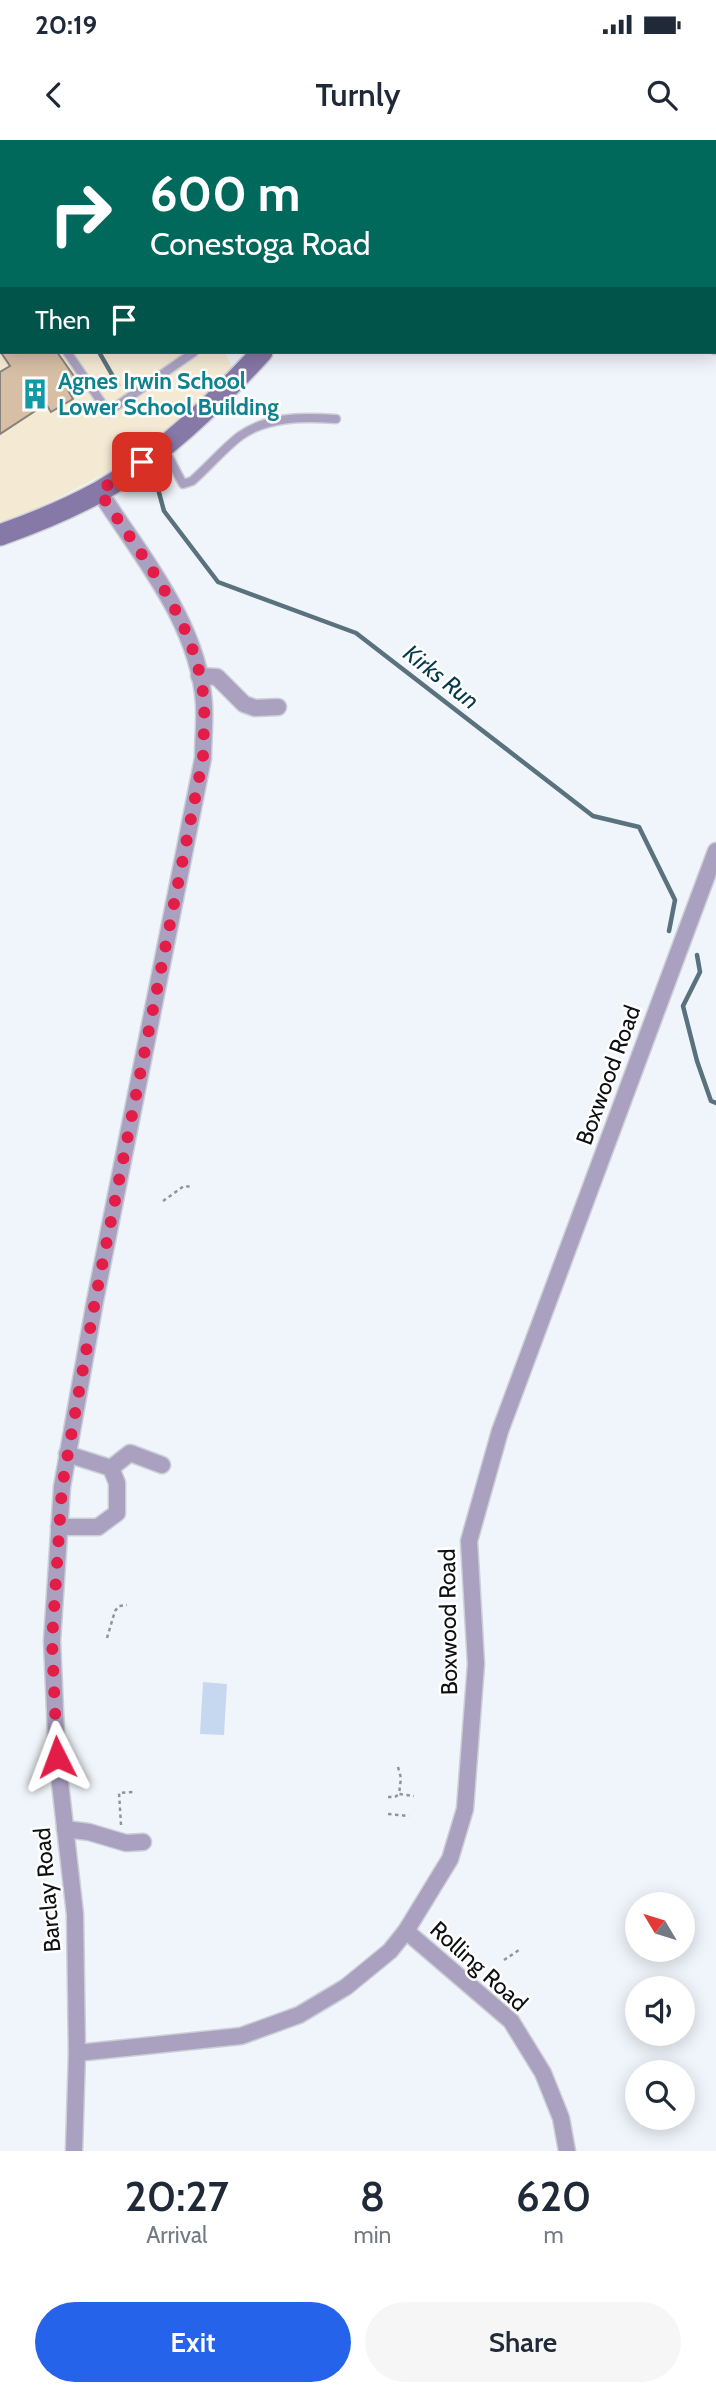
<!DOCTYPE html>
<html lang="en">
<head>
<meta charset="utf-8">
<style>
	body { margin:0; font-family:Cabin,sans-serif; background:#f6f6f7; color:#1f2937; height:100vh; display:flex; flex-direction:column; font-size:26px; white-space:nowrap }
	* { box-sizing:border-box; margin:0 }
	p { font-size:23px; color:#747a83 }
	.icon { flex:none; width:38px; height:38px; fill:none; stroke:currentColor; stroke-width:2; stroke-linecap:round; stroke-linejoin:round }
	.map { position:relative; height:2011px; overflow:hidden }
	.details { display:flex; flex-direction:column; background:#fff; flex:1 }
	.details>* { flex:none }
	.top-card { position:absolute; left:0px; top:0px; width:718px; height:214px; box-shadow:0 4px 18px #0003; background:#00695c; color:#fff; overflow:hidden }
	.needle { width:46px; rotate:308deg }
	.tools { position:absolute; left:625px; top:1752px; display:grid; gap:14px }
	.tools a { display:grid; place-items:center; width:70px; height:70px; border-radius:50%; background:#fff; box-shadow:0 4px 18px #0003; font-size:35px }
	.pin { position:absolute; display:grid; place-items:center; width:60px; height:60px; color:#fff; margin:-30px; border-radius:14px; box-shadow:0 4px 10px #0006 }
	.me { position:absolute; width:77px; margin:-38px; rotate:357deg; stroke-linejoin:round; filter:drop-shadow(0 0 5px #0008) }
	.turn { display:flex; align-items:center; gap:24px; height:147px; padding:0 35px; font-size:32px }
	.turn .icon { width:91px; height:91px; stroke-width:2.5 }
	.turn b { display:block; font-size:49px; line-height:60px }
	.then { display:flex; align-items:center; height:66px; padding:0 35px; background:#0003; gap:14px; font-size:26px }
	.eta { display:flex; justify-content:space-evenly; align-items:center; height:119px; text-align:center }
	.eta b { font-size:42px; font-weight:600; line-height:49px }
	.button { display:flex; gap:14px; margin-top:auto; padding:14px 35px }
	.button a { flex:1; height:80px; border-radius:42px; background:#2563eb; color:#fff; font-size:28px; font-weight:600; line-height:80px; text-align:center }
	.button a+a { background:#f6f6f7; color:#1f2937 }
	.status { display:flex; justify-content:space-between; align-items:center; height:49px; padding:0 35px; background:#fff; direction:ltr }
	.status svg { height:19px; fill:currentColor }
	header { display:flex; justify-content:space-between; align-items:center; height:91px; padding:0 35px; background:#fff; font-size:32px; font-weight:600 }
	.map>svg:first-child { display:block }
	.education { fill:#f4ead4 }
	.green { fill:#c6d8ef }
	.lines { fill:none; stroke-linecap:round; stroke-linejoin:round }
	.stream { stroke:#59727d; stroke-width:4.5 }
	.building { fill:#d6bfa5; stroke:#88837d; stroke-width:2 }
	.service-casing { stroke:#ccd0d6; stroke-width:11 }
	.minor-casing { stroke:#ccd0d6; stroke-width:19 }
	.secondary-casing { stroke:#ccd0d6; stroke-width:24 }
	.path { stroke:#919599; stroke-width:2.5; stroke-dasharray:3.5 3.5; stroke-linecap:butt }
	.service { stroke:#aaa1c1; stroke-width:8 }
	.minor { stroke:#aaa1c1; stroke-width:16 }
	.secondary { stroke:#8678a7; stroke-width:21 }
	.route { stroke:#e11d48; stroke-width:12; stroke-dasharray:0 21.6 }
	.labels { text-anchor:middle; stroke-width:5; stroke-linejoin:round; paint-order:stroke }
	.culture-label { font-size:23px; font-weight:bold; fill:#0d838f; stroke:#fff; text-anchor:start }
	.street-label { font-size:23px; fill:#0d0f11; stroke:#fff }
	.water-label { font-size:24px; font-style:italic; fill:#053a4b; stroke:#fff }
</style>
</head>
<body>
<div class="status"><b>20:19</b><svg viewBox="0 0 49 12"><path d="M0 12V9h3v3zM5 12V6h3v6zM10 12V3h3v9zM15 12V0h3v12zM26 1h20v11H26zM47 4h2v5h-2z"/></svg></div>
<header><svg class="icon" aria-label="back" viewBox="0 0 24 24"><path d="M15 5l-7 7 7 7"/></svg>Turnly<svg class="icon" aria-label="search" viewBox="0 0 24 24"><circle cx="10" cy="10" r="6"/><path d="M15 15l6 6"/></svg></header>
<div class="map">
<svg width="716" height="2011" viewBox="0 0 716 2011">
	<rect width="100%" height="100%" fill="#f0f5fb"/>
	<!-- education -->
	<path class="education" d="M0,0L124,2H2V212H225L233,229L165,294L114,329L35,370L0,383Z"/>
	<!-- green -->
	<path class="green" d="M203,1542L227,1544L224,1595L200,1594Z"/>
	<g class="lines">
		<!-- stream -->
		<g class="stream">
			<path d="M99,212L118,245"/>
			<path d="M155,338L164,371L218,442L356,493L593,676L639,687L675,760L669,791"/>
			<path d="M697,815L700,832L683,866L697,921L711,961L716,963"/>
		</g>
	</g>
	<!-- building -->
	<path class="building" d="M5,212H57L78,242L68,250L73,259L51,272L46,264L0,294V232L10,226L2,214Z"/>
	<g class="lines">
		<!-- service casing -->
		<g class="service-casing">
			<g id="service">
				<path d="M211,0L232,2"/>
				<path d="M362,0L364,2"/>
				<path d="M250,2L267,0"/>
				<path d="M0,121L2,124"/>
				<path d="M0,161L2,157"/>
				<path d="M0,181L2,174"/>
				<path d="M67,212L108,272L194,212"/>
				<path d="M165,310L183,344L192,341C208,327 223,309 240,296C268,276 304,277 336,279"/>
			</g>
		</g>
		<!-- minor casing -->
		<g class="minor-casing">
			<g id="minor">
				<path d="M602,0L603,2"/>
				<path d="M716,205V206"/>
				<path d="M199,536L217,537L244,564L255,568L278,567"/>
				<path d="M111,1328L130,1313L162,1325"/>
				<path d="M59,1387H98L117,1373V1343L111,1328L67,1314"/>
				<path d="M65,1689L89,1692L126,1703L143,1702"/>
				<path d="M406,1791L511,1881L543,1933L561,1978L567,2011"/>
				<path d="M77,1913L241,1896L299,1875L346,1847L390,1811L406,1791L450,1719L465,1669L476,1524L469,1401L500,1291L716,711"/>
				<path d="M74,2011L77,1913L75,1774L57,1617L52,1501L62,1347L95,1161L203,618C203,600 205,582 204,564C199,484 141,416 99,351"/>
			</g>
		</g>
		<!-- secondary casing -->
		<g class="secondary-casing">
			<g id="secondary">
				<path d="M460,2L462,0"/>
				<path d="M0,395C34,383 68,369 99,352C161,316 214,264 262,212"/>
			</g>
		</g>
		<!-- path -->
		<g class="path">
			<path d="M163,1061L184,1046L193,1047"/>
			<path d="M107,1498L115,1471L119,1466L127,1465"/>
			<path d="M398,1627L401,1638L399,1654L414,1656"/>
			<path d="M388,1657H395L399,1654"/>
			<path d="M388,1674L409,1676"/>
			<path d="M121,1685L119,1653L133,1652"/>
			<path d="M504,1820L519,1810"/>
		</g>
		<!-- service -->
		<use href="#service" class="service"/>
		<!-- minor -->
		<use href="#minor" class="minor"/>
		<!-- secondary -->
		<use href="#secondary" class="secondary"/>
	</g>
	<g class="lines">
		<!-- route -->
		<path class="route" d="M57,1617L52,1501L62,1347L95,1161L203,618C203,600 205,582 204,564C199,484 141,416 99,351L142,322"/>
	</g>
	<!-- icons -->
	<defs>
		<g id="building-bare" transform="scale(2.415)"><path d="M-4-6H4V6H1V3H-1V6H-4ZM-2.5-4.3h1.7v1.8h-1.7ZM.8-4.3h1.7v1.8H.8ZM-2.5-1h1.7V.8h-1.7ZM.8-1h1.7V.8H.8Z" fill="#0f9aa8" stroke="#fff" stroke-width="2.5" paint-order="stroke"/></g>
	</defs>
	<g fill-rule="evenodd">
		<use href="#building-bare" x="35" y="254"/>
	</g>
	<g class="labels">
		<!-- culture labels -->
		<g class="culture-label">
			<text x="58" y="249">Agnes Irwin School<tspan x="58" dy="26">Lower School Building</tspan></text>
		</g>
		<!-- street labels -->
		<g class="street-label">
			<text transform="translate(608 935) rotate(-70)" y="8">Boxwood Road</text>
			<text transform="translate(448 1482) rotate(-91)" y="8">Boxwood Road</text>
			<text transform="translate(47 1750) rotate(-95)" y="8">Barclay Road</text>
			<text transform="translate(479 1826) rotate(42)" y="8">Rolling Road</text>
		</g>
		<!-- water labels -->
		<g class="water-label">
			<text transform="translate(441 537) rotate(38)" y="8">Kirks Run</text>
		</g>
	</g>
</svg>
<div class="tools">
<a><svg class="needle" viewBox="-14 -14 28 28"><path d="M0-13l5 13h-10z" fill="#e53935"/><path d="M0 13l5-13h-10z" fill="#747a83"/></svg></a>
<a><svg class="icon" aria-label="sound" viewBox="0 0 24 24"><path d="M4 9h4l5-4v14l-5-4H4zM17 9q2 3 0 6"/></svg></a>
<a><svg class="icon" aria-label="search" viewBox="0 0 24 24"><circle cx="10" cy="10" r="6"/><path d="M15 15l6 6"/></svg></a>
</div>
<div class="pin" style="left:142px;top:322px;background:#d93025"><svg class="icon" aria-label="arrive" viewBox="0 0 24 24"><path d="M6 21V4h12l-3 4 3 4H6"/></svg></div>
<svg class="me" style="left:57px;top:1617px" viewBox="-20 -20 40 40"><path d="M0-17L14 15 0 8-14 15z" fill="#e11d48" stroke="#fff" stroke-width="4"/></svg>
<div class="top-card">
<div class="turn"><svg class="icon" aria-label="right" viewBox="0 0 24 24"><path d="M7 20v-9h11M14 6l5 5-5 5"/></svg><div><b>600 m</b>Conestoga Road</div></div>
<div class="then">Then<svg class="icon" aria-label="arrive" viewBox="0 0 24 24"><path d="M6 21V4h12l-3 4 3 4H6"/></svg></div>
</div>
</div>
<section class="details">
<div class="eta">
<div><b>20:27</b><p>Arrival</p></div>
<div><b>8</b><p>min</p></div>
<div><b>620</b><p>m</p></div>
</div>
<div class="button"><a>Exit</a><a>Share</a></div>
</section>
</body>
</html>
